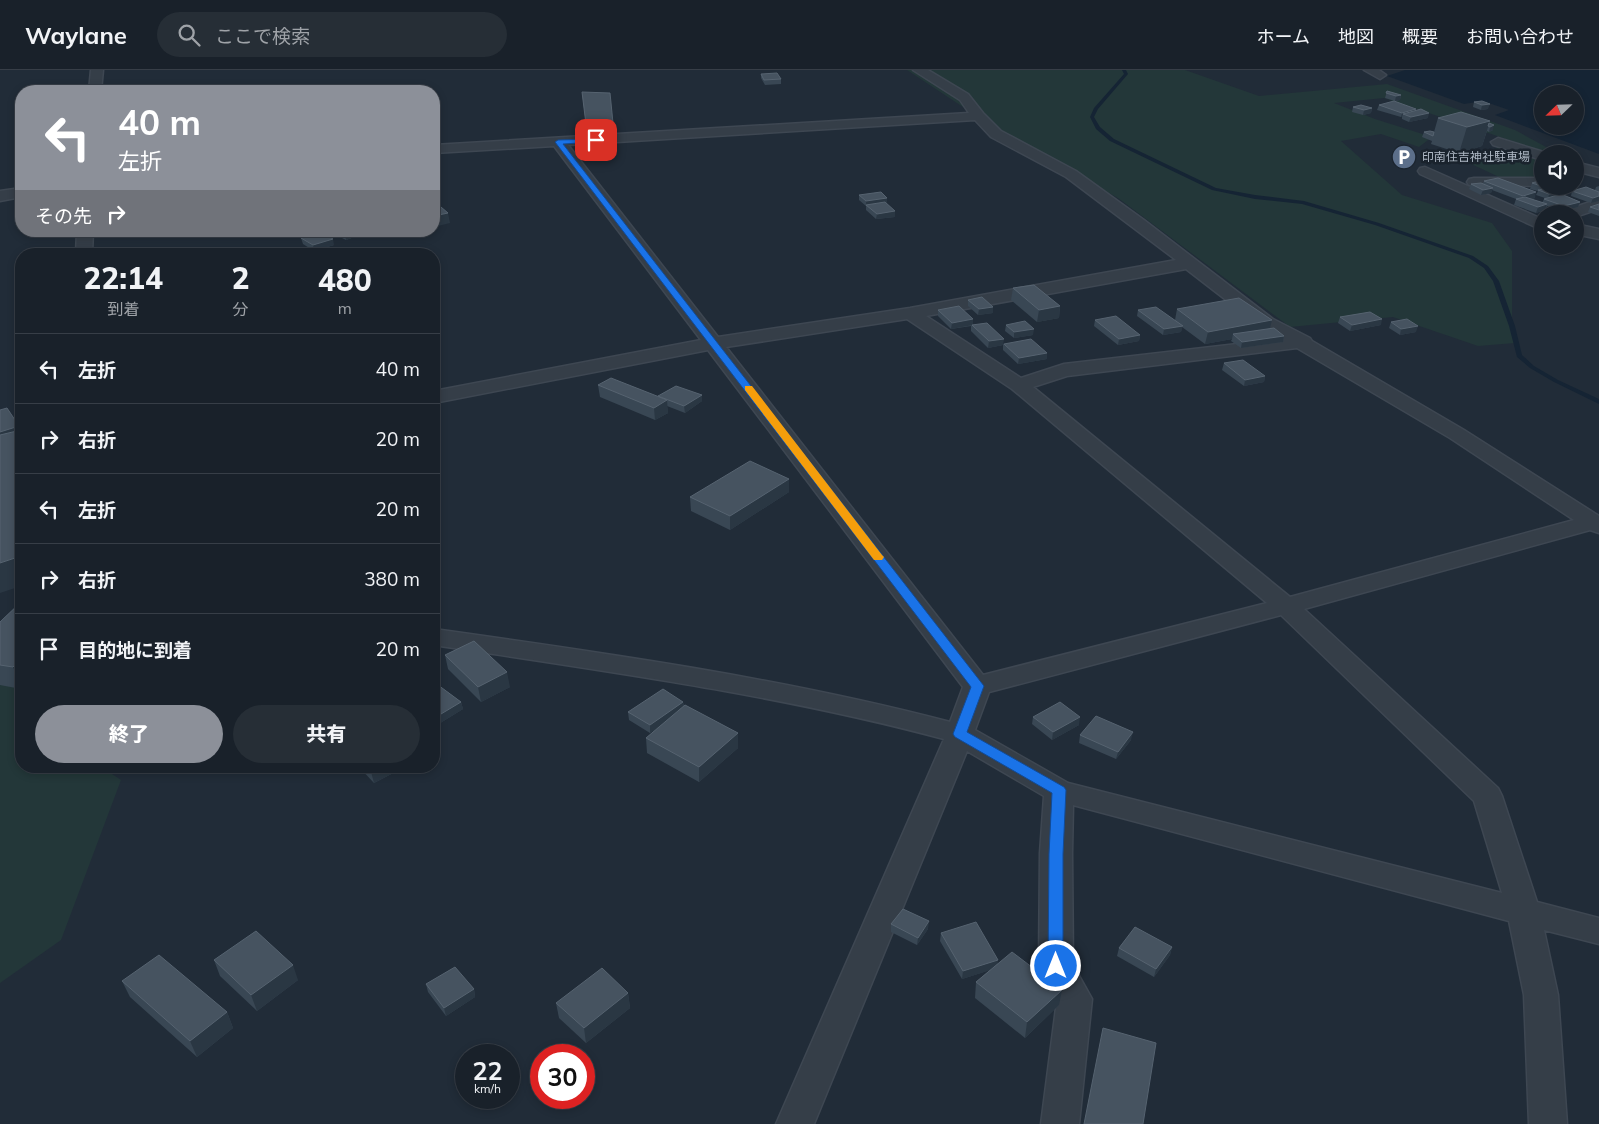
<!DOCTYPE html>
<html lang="ja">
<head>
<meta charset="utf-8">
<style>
	body { margin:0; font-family:Mulish,"Noto Sans JP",sans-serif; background:#262e36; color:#f1f3f6; height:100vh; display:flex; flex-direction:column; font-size:19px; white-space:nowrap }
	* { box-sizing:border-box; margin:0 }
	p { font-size:16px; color:#9fa3a8 }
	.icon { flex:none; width:28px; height:28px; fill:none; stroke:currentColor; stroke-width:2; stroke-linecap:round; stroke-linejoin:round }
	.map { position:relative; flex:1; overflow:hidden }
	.panel { position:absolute; left:15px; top:178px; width:425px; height:525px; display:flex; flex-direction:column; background:#19212a; border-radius:20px; box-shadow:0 2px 8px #0003,0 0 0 1px #373e47 }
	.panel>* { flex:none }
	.top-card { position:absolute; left:15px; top:15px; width:425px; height:152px; border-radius:20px; box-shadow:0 2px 8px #0003,0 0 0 1px #373e47; background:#8c9099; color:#fff; overflow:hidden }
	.needle { width:32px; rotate:247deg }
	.buttons { position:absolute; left:1534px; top:15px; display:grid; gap:10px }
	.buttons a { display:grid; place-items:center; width:50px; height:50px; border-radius:50%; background:#19212a; box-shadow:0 2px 8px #0003,0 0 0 1px #373e47; font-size:25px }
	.speed { position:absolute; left:455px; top:974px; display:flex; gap:10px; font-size:25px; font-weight:700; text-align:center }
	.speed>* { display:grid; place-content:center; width:65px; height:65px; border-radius:50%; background:#19212a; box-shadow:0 2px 8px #0003,0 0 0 1px #373e47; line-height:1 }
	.speed small { font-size:12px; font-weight:400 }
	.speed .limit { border:8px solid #d22; background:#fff; color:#111 }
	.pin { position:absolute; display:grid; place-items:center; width:42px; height:42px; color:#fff; margin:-21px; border-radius:10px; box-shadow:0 2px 8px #0006 }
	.me { position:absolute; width:55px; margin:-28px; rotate:0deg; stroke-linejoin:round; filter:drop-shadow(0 0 4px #0008) }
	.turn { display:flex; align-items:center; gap:18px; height:105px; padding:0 20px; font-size:22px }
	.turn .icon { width:65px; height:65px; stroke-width:2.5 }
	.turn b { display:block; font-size:35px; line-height:42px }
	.then { display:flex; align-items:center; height:48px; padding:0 20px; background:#0003; gap:10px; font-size:19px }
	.eta { display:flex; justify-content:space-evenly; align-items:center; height:85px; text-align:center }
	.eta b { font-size:30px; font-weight:800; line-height:35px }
	.primary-button { display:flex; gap:10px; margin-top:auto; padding:10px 20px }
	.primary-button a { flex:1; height:58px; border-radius:30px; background:#8c9099; color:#fff; font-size:20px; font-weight:800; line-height:58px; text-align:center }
	.primary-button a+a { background:#262e36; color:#f1f3f6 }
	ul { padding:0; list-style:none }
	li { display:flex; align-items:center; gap:15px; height:70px; padding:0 20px; border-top:1px solid #373e47 }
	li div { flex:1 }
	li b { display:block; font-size:19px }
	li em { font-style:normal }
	header { display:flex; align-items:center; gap:30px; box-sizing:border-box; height:70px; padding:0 25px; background:#19212a; border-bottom:1px solid #373e47 }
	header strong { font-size:24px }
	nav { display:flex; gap:28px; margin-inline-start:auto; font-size:18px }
	.search { width:350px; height:45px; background:#262e36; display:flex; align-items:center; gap:12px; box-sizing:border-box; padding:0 18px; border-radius:28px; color:#9fa3a8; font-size:19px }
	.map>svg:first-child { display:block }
	.green { fill:#233739 }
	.water { fill:#152434; fill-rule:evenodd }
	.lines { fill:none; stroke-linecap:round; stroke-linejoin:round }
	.stream { fill:#152434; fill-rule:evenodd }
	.minor-casing { stroke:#3e4752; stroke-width:3 }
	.minor { fill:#353e48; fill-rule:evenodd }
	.wall { fill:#394754 }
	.shaded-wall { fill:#2a3743 }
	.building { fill:#465360; stroke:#566370 }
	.route { fill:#1a73e8; stroke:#114b97 }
	.slow { fill:#f59e0b }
	.labels { text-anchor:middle; stroke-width:5; stroke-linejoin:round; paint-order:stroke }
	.far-poi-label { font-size:12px; fill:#afb9c5; stroke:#1a232d; text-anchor:start }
</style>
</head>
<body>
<header>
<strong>Waylane</strong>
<div class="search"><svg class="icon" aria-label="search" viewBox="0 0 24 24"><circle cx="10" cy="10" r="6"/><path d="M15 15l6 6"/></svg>ここで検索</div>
<nav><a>ホーム</a><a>地図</a><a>概要</a><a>お問い合わせ</a></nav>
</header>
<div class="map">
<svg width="1599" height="1054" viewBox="0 0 1599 1054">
	<rect width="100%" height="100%" fill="#212c38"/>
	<!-- green -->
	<g class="green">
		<path d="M907,0H1185L1259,26L1387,14L1515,60L1559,84H1542V108L1499,107L1467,92L1512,71L1384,28L1334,33L1375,49L1432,67L1419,77L1381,64L1341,71L1402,125L1492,153L1512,181V257L1515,273L1478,276L1393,247L1290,257L1118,128L1013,70Z"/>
		<path d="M0,572L21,581V696H100L121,710L61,870L0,913Z"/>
	</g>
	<!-- water -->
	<path class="water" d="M1405,0H1599V84L1495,45L1509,40L1483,31L1464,34L1387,6ZM1542,24H1575V56H1542Z"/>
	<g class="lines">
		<!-- stream -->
		<path class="stream" d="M1122,0H1126L1128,4L1098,39L1094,47L1100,57L1114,69L1216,118L1255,125L1304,131L1379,153L1473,186L1488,196L1499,211L1515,256L1522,285L1534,296L1558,310L1599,329V334L1554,312L1530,298L1517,287L1509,256L1493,211L1484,198L1469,188L1375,155L1302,134L1255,129L1212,120L1110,71L1096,59L1090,47L1094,38L1124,4Z"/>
		<!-- minor casing -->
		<g class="minor-casing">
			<g id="minor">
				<path d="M91,0H103L101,21H89Z"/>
				<path d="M913,0H928L968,24L983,43L1001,61L1076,101L1144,150L1273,249L1310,268L1312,271L1464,360L1599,446V463L1590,460L1304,539L1498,718L1502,726L1537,832L1599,848V874L1544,860L1558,925L1567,1054H1529L1524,925L1509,851L1073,735L1072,783L1073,895L1092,929L1079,1054H1041L1057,930L1039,896L1040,783L1044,726L967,681L814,1054H776L944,669C777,624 604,601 434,575V559C606,583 782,608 950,652L963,617L708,280L434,333V321L701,270L554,76L434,83V75L969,43L960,30ZM975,50L991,67L1066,107L1176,190L910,238L718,267L568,75ZM1186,199L1261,257L1281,269L1064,294L1021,308L926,246ZM907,249L1012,319L1267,533L983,605L726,277ZM1297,278L1450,368L1574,450L1290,527L1033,317L1067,306ZM1281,545L1474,731L1502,823L1068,713L975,660L989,622Z"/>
				<path d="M1364,0H1379L1386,5L1380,9Z"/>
				<path d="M1498,68L1547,83L1548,84H1542V90L1493,75L1491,72Z"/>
				<path d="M1575,92L1599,98V107L1575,101Z"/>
				<path d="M1425,97L1542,149V160L1420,104L1418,101L1420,98Z"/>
				<path d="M1474,108H1542L1543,116L1469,115L1467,112L1469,109Z"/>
				<path d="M21,118V127L0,131V121Z"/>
				<path d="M1599,129V139L1575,147V144H1561L1563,141Z"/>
				<path d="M1575,154L1599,159V169L1575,164Z"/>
				<path d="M77,161H93L92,184H76Z"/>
			</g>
		</g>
		<!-- minor -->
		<use href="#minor" class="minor"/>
	</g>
	<!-- wall -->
	<g class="wall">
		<path d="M761,4L781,9V14L765,15L761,8Z"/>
		<path d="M1387,21L1401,25L1400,30L1395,31L1385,28Z"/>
		<path d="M582,22L613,53L614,62L587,64Z"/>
		<path d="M1482,31L1488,39L1481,40L1473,37L1474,32Z"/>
		<path d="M1379,35L1416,39L1415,41L1428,48L1409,52L1402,49V47H1401L1377,40Z"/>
		<path d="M1353,37L1372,38L1371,43L1363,45L1352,42Z"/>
		<path d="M1438,48L1489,53L1493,60L1489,62L1487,61L1482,76L1459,83L1431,74L1432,71L1422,67L1424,62H1434Z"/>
		<path d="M1484,111L1535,128L1531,129L1542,133L1544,129L1545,128L1536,125L1538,121L1530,119L1532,113L1567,124L1563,125L1580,132L1578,137L1562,141L1547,136L1545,140L1536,143L1514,135L1516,129L1492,120L1491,123L1481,125L1469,119L1471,114H1483Z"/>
		<path d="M1599,116V131L1591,133L1571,126L1572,121L1595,120L1596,117Z"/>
		<path d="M859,125L887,128V133L886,134L895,147L876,149L866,140V136L859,130Z"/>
		<path d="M1599,134V146L1588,142L1590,137Z"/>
		<path d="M328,161H369V162L346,170Z"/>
		<path d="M301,168L334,175L314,181L303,174Z"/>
		<path d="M1013,218L1060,236L1059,248L1037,252L1011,230Z"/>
		<path d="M968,230L993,237V243L978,245L968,236Z"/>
		<path d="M1177,239L1270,259L1284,266L1283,272L1241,278L1231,271L1232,269L1205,274L1182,257L1181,262L1163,265L1137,246L1138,240L1175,250Z"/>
		<path d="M938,240L973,255L1004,274L1047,289L1018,294L1003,280V275L988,278L971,261V256L951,259L938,246Z"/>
		<path d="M1340,247L1381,255L1350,261L1338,253Z"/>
		<path d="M1095,250L1140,265L1139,271L1118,275L1094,256Z"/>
		<path d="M1391,252L1416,262L1400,265L1389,258Z"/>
		<path d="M1006,255L1033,265L1014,268L1005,261Z"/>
		<path d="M1224,293L1265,306L1264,312L1244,316L1222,300Z"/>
		<path d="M598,315L658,327L702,331L685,343L667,336L668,343L655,350L600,327Z"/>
		<path d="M789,422L730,460L691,441L690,427Z"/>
		<path d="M21,532V619L0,615V552Z"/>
		<path d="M445,585L510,617L481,632L448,599Z"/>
		<path d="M434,612L461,632L463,639L437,655L434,652Z"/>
		<path d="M683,632L684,636L738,678L699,712L647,683L646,668L660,656L650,663L629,650L628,642Z"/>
		<path d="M1033,647L1079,655L1052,670L1032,654Z"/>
		<path d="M1080,665L1131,670L1116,689L1079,673Z"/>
		<path d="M358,696H407L374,713Z"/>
		<path d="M891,854L928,859L917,875L891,862Z"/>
		<path d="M941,863L998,894L1059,935L1025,968L975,928L976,912L990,900L962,909L940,871Z"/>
		<path d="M1172,877L1170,885L1154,907L1117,886L1119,878Z"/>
		<path d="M214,890L298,910L257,941L220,906Z"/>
		<path d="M122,911L227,942L233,958L197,987L130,927Z"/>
		<path d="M426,914L474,919L475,927L446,946L428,922Z"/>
		<path d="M628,923L630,938L586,973L559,948L556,933Z"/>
	</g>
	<!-- shaded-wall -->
	<g class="shaded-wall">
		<path d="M1401,25L1400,30L1395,31L1396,26Z"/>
		<path d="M1490,34L1488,39L1481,40L1482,35Z"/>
		<path d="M1372,38L1371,43L1363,45L1364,40Z"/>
		<path d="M1416,39L1414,44H1403L1402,47H1401L1402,43Z"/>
		<path d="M1429,43L1428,48L1409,52L1411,47Z"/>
		<path d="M1490,51L1482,76L1459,83L1467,57Z"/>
		<path d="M1494,55L1493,60L1489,62L1490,57Z"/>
		<path d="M1493,118L1491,123L1481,125L1483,120Z"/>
		<path d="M1569,118L1567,124L1557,127L1559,122Z"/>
		<path d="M1536,122L1535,128L1521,131L1523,126Z"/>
		<path d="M1555,123L1553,129L1548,130L1549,124Z"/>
		<path d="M1599,126V131L1591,133L1593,128Z"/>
		<path d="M887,128V133L868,136L866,135V136V131Z"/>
		<path d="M1580,132L1578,137L1562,141L1564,136Z"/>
		<path d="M1547,134L1545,140L1536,143L1538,137Z"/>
		<path d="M895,141V147L876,149L877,144Z"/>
		<path d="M448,143L450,153L434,157V146Z"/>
		<path d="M353,161H369V162L346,170L345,164Z"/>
		<path d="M333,169L334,175L314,181L313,175Z"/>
		<path d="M1060,236L1059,248L1037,252L1039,240Z"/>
		<path d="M993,237V243L978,245L979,239Z"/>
		<path d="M973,249V255L951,259L952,253Z"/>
		<path d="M1382,249L1381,255L1350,261L1352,255Z"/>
		<path d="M1272,250L1269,262L1233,264L1232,269L1205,274L1208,262Z"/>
		<path d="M1183,256L1181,262L1163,265L1164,259Z"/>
		<path d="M1418,256L1416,262L1400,265L1401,259Z"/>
		<path d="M1034,259L1033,265L1014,268V262Z"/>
		<path d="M1140,265L1139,271L1118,275L1119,269Z"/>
		<path d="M1284,266L1283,272L1241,278L1242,272Z"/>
		<path d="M1004,269L1003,275L988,278L989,271Z"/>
		<path d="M1047,283V289L1018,294L1019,288Z"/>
		<path d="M1265,306L1264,312L1244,316L1245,310Z"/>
		<path d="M702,325V331L685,343L684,336Z"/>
		<path d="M667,330L668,343L655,350L654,338Z"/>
		<path d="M19,356L21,361L0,376V362Z"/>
		<path d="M789,409V422L730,460V446Z"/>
		<path d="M21,486V516L0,523V493Z"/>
		<path d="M21,589V615L13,597Z"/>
		<path d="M507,602L510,617L481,632L478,617Z"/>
		<path d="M461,632L463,639L437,655L436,647Z"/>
		<path d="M683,632L684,639L650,663V655Z"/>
		<path d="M1080,647L1079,655L1052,670L1053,662Z"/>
		<path d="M1133,662L1131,670L1116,689L1118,682Z"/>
		<path d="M738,663V678L699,712V697Z"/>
		<path d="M374,696H407L374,713L370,698Z"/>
		<path d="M929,851L928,859L917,875L918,868Z"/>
		<path d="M1172,877L1170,885L1154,907L1156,899Z"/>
		<path d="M998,890L997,898L962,909L963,901Z"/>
		<path d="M293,895L298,910L257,941L251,925Z"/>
		<path d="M474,919L475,927L446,946L444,938Z"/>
		<path d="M1062,920L1059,935L1025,968L1027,952Z"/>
		<path d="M628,923L630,938L586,973L584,958Z"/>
		<path d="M227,942L233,958L197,987L190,971Z"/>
	</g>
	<!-- building -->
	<g class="building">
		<path d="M777,3L781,9L764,10L761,4Z"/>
		<path d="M1387,21L1401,25L1396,26L1386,23Z"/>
		<path d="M582,22L610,23L613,53L586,54Z"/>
		<path d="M1394,31L1416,39L1402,43L1379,35Z"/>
		<path d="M1482,31L1490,34L1482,35L1474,32Z"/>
		<path d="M1361,35L1372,38L1364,40L1353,37Z"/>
		<path d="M1421,39L1429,43L1411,47L1403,44Z"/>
		<path d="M1461,42L1490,51L1467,57L1438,48Z"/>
		<path d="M1489,53L1494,55L1490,57L1488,56Z"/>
		<path d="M1430,61L1434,62L1433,66L1424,62Z"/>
		<path d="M1498,108L1536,122L1523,126L1484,111Z"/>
		<path d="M1542,110V116H1562L1569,118L1559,122L1532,113Z"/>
		<path d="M1481,113L1493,118L1483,120L1471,114Z"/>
		<path d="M1586,117L1599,122V126L1593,128L1572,121Z"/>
		<path d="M1546,119L1555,123L1549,124L1538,120Z"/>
		<path d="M881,122L887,128L866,131L859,125Z"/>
		<path d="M1561,124L1580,132L1564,136L1544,129Z"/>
		<path d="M1525,127L1547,134L1538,137L1516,129Z"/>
		<path d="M434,131L448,143L434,146Z"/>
		<path d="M885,132L895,141L877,144L866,135Z"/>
		<path d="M1599,134V140L1590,137Z"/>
		<path d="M339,161H353L345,164Z"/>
		<path d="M321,162L333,169L313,175L301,168Z"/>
		<path d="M292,179L302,183H280Z"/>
		<path d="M1034,215L1060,236L1039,240L1013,218Z"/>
		<path d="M982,227L993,237L979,239L968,230Z"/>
		<path d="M1239,228L1272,250L1208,262L1177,239Z"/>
		<path d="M959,236L973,249L952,253L938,240Z"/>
		<path d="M1156,237L1183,256L1164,259L1138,240Z"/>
		<path d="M1370,242L1382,249L1352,255L1340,247Z"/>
		<path d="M1116,246L1140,265L1119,269L1095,250Z"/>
		<path d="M1407,249L1418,256L1401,259L1391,252Z"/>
		<path d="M1025,251L1034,259L1014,262L1006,255Z"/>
		<path d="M987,253L1004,269L989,271L972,255Z"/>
		<path d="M1274,258L1284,266L1242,272L1233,264Z"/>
		<path d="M1031,269L1047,283L1019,288L1004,274Z"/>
		<path d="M1243,290L1265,306L1245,310L1224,293Z"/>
		<path d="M611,308L667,330L654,338L598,315Z"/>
		<path d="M676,316L702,325L684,336L658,326Z"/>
		<path d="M7,338L19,356L0,362V340Z"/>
		<path d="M21,360V486L0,493V365Z"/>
		<path d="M750,391L789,409L730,446L690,427Z"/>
		<path d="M21,532V589L13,597L0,595V552Z"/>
		<path d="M474,571L507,602L478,617L445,585Z"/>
		<path d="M434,612L461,632L436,647L434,646Z"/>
		<path d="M663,619L683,632L650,655L628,642Z"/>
		<path d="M1060,632L1080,647L1053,662L1033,647Z"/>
		<path d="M685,635L738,663L699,697L646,668Z"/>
		<path d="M1096,646L1133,662L1118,682L1080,665Z"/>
		<path d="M903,839L929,851L918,868L891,854Z"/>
		<path d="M976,852L998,890L963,901L941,863Z"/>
		<path d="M1135,857L1172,877L1156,899L1119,878Z"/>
		<path d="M256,861L293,895L251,925L214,890Z"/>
		<path d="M1012,882L1062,920L1027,952L976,912Z"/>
		<path d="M159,885L227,942L190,971L122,911Z"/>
		<path d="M455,897L474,919L444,938L426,914Z"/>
		<path d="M602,898L628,923L584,958L556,933Z"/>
		<path d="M1103,958L1156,973L1143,1054H1084Z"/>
	</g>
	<!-- route -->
	<path class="route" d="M598,69L599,70L596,72L563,74L984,616L967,662L1064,717L1066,720L1063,784V896L1061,900L1056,902L1050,900L1048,896L1049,784L1052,723L955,667L953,664L971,617L555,72L558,70Z"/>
	<!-- slow -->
	<path class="slow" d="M745,316H752L882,485L884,487L882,490H874L745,320Z"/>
	<!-- icons -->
	<defs>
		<g id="parking-disc" transform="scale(1.25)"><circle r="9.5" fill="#5c6f8a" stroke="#1a232d"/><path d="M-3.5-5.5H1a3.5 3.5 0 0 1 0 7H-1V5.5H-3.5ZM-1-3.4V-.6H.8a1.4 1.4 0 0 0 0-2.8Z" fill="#fff"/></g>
	</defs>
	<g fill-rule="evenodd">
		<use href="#parking-disc" x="1404" y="87"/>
	</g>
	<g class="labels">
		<!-- far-poi labels -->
		<g class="far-poi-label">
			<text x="1422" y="91">印南住吉神社駐車場</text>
		</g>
	</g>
</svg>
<div class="buttons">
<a><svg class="needle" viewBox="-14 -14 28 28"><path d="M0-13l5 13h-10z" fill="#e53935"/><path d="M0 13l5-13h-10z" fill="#9fa3a8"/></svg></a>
<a><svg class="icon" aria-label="sound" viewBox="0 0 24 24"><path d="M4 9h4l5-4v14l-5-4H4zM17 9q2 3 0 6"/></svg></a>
<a><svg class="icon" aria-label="layers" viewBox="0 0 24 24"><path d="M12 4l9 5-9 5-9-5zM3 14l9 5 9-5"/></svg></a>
</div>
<div class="speed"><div>22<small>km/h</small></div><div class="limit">30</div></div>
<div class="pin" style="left:596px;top:70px;background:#d93025"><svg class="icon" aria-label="arrive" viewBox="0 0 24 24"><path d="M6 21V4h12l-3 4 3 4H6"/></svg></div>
<svg class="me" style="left:1056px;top:896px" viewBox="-20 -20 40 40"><circle r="17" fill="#1a73e8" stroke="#fff" stroke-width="3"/><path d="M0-11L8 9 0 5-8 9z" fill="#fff"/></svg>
<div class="top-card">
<div class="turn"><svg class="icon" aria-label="left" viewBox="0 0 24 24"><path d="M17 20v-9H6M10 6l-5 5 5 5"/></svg><div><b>40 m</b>左折</div></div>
<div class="then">その先<svg class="icon" aria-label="right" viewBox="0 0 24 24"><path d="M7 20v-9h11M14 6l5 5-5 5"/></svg></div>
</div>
<section class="panel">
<div class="eta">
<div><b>22:14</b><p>到着</p></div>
<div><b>2</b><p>分</p></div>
<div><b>480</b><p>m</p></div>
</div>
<ul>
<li><svg class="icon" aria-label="left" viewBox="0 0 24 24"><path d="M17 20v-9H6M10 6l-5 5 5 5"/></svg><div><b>左折</b></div><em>40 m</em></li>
<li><svg class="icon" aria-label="right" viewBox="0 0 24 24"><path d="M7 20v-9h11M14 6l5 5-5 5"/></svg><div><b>右折</b></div><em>20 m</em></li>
<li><svg class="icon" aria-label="left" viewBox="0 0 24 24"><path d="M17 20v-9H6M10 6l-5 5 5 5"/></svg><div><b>左折</b></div><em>20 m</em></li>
<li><svg class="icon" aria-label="right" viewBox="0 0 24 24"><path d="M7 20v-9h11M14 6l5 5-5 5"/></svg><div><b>右折</b></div><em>380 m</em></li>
<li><svg class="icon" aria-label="arrive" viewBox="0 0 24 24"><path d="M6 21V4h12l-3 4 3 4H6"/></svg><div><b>目的地に到着</b></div><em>20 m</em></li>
</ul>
<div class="primary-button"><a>終了</a><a>共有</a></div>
</section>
</div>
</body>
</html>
